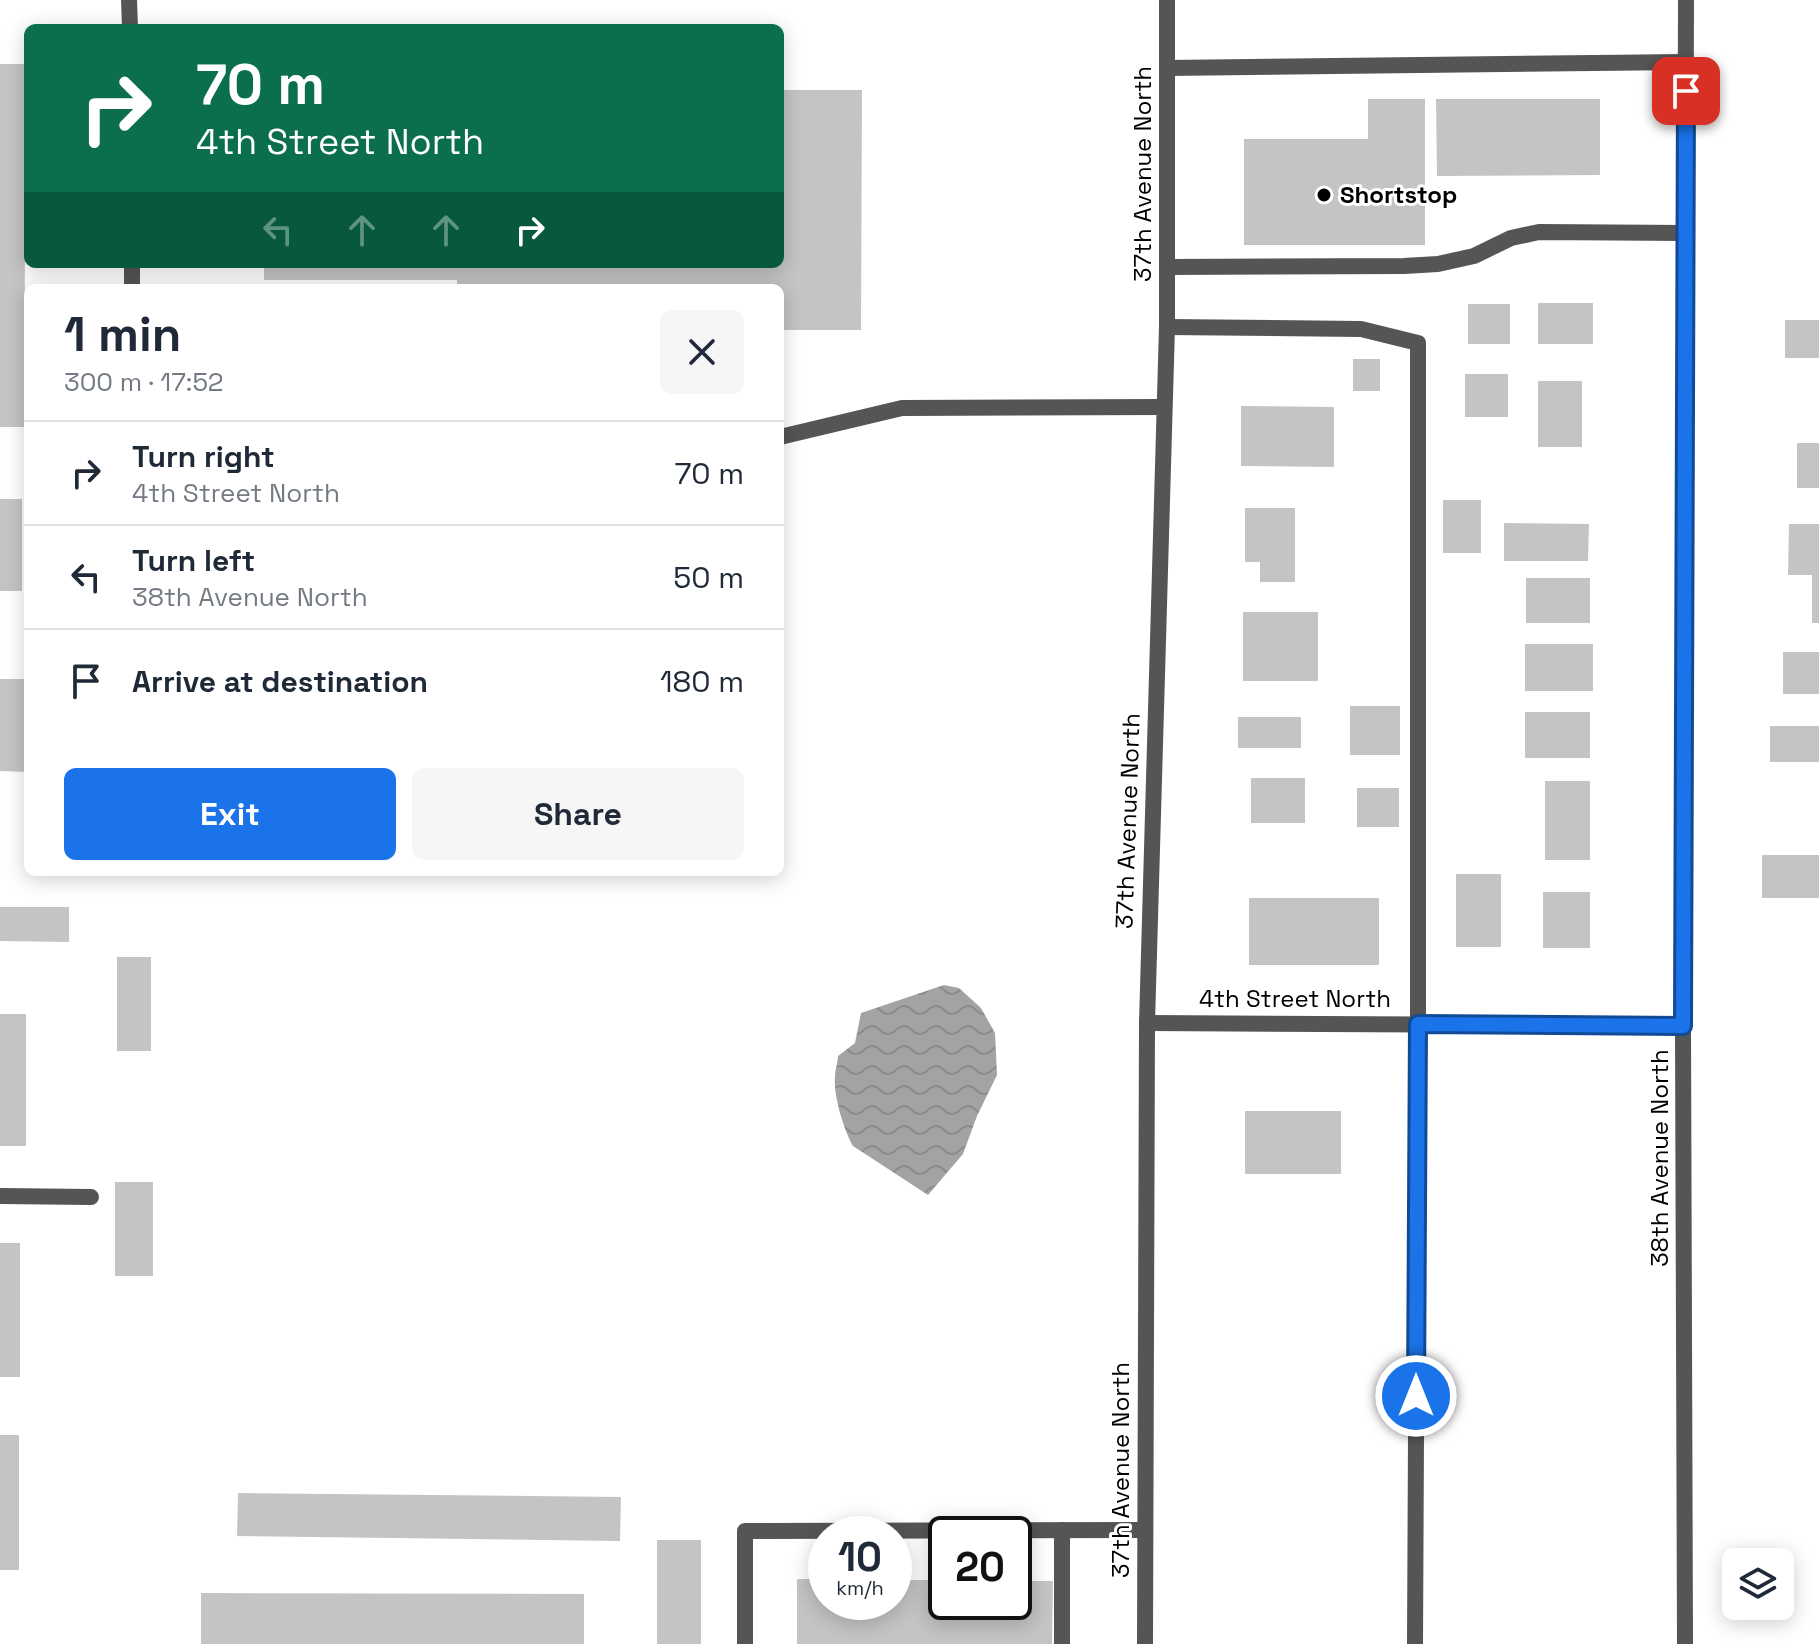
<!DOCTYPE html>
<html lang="en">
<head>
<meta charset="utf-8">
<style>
	body { margin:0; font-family:"Space Grotesk",sans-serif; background:#f6f6f7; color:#1f2937; height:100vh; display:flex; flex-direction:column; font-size:30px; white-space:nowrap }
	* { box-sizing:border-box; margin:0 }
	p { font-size:26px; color:#747a83 }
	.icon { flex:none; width:44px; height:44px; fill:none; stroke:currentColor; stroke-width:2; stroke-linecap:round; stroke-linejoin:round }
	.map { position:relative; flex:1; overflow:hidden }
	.side { position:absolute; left:24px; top:284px; width:760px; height:592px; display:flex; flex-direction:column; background:#fff; border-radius:12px; box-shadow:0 4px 20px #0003 }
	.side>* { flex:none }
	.top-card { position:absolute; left:24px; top:24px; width:760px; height:244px; border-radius:12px; box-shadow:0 4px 20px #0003; background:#0b6e4f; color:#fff; overflow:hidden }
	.controls { position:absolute; left:1722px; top:1548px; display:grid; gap:16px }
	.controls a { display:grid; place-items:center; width:72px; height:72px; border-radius:12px; background:#fff; box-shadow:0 4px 20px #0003; font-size:40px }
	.speed { position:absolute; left:808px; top:1516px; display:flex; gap:16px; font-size:40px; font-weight:700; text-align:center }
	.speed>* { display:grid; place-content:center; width:104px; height:104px; border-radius:50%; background:#fff; box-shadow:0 4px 20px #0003; line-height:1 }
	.speed small { font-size:20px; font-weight:400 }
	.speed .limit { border:4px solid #111; border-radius:12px; background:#fff; color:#111 }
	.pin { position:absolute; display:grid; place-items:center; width:68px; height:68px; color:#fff; margin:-34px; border-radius:16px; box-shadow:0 4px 12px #0006 }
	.me { position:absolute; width:88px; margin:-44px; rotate:0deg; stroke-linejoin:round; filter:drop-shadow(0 0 6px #0008) }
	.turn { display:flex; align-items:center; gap:28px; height:168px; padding:0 40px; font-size:36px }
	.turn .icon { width:104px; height:104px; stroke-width:2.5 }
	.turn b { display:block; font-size:56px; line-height:68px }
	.lanes { display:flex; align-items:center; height:76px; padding:0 40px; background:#0003; justify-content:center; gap:40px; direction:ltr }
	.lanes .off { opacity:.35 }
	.round { display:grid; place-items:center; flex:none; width:84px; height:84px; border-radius:12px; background:#f6f6f7 }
	.summary { display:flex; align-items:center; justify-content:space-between; height:136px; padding:0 40px }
	h1 { font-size:48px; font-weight:600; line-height:60px }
	.cta { display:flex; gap:16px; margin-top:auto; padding:16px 40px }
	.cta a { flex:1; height:92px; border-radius:12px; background:#1a73e8; color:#fff; font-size:32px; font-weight:600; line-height:92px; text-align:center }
	.cta a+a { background:#f6f6f7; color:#1f2937 }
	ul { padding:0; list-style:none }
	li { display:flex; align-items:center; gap:24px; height:104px; padding:0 40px; border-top:2px solid #e0e1e3 }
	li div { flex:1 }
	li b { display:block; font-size:30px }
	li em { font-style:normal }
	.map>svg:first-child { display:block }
	.water { fill:url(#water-waves) }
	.building { fill:#c4c4c4 }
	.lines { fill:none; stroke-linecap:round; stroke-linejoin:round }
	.lane { stroke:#555; stroke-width:16 }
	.street { stroke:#555; stroke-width:16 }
	.route-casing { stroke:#114b97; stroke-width:20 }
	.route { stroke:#1a73e8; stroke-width:14 }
	.poi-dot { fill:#000; stroke:#fff; stroke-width:3 }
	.labels { text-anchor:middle; stroke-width:6; stroke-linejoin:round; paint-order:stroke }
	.street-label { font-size:24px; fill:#000; stroke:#fff }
	.poi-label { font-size:24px; font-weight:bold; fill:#000; stroke:#fff; text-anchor:start }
</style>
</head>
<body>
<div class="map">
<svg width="1819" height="1644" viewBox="0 0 1819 1644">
	<defs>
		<pattern id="water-waves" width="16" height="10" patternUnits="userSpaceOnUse" patternTransform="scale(2)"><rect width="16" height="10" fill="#a3a3a3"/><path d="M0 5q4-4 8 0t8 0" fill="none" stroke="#8b8b8b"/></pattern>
	</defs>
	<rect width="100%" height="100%" fill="#fff"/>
	<!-- water -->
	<path class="water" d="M944,985L959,988L981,1008L995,1033L997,1075L977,1116L963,1154L928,1195L853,1146C844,1130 833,1095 835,1076C835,1069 838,1063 838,1056L855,1043L861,1013Z"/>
	<!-- building -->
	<g class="building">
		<path d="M0,64H26L24,427H0Z"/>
		<path d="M780,90H862L861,330H780V288H716V285H559V288H457V280H264V264H780Z"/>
		<path d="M1368,99H1425V245H1244V139H1368Z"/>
		<path d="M1436,99H1600V175L1437,176Z"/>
		<rect x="1538" y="303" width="55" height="41"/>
		<rect x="1468" y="304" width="42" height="40"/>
		<rect x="1785" y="320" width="34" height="38"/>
		<rect x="1353" y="359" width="27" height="32"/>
		<rect x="1465" y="374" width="43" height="43"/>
		<rect x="1538" y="381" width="44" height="66"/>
		<path d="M1241,406L1334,407V467L1241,466Z"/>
		<rect x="1797" y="443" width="22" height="45"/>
		<rect x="0" y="499" width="22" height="92"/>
		<rect x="1443" y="500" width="38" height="53"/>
		<path d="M1245,508H1295V582H1260V562H1245Z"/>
		<path d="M1504,523L1589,524L1588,561H1504Z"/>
		<path d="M1789,524H1819V623H1812V575H1788Z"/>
		<rect x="1526" y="578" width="64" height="45"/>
		<rect x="1243" y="612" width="75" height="69"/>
		<rect x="1525" y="644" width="68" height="47"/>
		<rect x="1783" y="652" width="36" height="42"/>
		<path d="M0,679H28V772L0,771Z"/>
		<rect x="1350" y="706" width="50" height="49"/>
		<rect x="1525" y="712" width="65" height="46"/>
		<rect x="1238" y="717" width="63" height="31"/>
		<rect x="1770" y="726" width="49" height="36"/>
		<rect x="1251" y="778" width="54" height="45"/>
		<rect x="1545" y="781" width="45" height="79"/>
		<rect x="1357" y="788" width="42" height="39"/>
		<rect x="1762" y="855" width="57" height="43"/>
		<rect x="1456" y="874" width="45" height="73"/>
		<rect x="1543" y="892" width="47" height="56"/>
		<rect x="1249" y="898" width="130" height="67"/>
		<path d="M0,907H69V942L0,941Z"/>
		<rect x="117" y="957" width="34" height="94"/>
		<rect x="0" y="1014" width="26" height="132"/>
		<rect x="1245" y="1111" width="96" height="63"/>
		<rect x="115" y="1182" width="38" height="94"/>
		<rect x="0" y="1243" width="20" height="134"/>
		<rect x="0" y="1435" width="19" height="135"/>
		<path d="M238,1493L621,1497L620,1541L237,1536Z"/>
		<rect x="657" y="1540" width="44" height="104"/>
		<path d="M797,1579H826V1602H894V1580H946V1602H1014V1581H1053L1052,1644H797Z"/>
		<path d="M201,1593L584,1594V1644H201Z"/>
	</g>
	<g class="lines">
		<!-- lane -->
		<g class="lane">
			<path d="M1167,68L1686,62"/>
			<path d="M1167,267L1404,266L1438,264L1474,256L1511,238L1539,232L1685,233"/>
			<path d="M1167,327L1361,329L1418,343V1024L1415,1644"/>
			<path d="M780,437L902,408L1164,407"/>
			<path d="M0,1196L91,1197"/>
			<path d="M1062,1530V1644"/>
			<path d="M745,1644V1531L1145,1530"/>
		</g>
		<!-- street -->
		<g class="street">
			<path d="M129,0L130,28"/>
			<path d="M132,264V288"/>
			<path d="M1147,1023L1683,1026"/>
			<path d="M1145,1644L1147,1023L1167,327V0"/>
			<path d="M1685,1644L1683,1026L1686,0"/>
		</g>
	</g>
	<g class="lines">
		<!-- route casing -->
		<g class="route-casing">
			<path id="route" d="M1416,1396L1418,1024L1683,1026L1686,91"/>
		</g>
		<!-- route -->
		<use href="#route" class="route"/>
	</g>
	<!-- markers -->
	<circle class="poi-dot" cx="1324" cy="195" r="8"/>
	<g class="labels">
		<!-- street labels -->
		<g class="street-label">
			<text transform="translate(1143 174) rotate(-90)" y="8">37th Avenue North</text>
			<text transform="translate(1128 821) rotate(-88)" y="8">37th Avenue North</text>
			<text x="1295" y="1007">4th Street North</text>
			<text transform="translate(1660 1158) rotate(-90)" y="8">38th Avenue North</text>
			<text transform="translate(1121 1470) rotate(-90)" y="8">37th Avenue North</text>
		</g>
		<!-- poi labels -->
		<g class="poi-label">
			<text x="1340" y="203">Shortstop</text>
		</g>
	</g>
</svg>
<div class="controls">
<a><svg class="icon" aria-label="layers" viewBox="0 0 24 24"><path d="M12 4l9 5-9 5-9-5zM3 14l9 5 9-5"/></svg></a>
</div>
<div class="speed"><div>10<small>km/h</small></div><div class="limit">20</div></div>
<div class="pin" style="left:1686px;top:91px;background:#d93025"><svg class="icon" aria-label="arrive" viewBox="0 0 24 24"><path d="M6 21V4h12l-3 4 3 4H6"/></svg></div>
<svg class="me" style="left:1416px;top:1396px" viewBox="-20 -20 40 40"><circle r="17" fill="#1a73e8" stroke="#fff" stroke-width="3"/><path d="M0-11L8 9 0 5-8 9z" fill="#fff"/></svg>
<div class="top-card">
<div class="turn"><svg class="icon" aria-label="right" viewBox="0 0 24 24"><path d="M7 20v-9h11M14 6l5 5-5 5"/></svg><div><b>70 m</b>4th Street North</div></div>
<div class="lanes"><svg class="icon off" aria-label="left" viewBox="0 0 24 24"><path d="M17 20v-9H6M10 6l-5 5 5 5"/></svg><svg class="icon off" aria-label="ahead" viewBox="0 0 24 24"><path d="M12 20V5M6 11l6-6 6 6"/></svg><svg class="icon off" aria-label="ahead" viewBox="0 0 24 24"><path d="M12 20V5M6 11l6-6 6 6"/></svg><svg class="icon" aria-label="right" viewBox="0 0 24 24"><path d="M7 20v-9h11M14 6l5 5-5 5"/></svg></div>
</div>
<section class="side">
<div class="summary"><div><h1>1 min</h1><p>300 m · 17:52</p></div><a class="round"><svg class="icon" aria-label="close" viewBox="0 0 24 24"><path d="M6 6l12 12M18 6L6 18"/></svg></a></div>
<ul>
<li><svg class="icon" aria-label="right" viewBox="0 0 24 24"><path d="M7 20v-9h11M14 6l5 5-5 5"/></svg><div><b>Turn right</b><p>4th Street North</p></div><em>70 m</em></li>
<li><svg class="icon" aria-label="left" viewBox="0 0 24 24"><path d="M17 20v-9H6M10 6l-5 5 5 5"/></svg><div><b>Turn left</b><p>38th Avenue North</p></div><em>50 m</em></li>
<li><svg class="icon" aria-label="arrive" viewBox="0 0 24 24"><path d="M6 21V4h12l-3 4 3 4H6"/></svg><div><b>Arrive at destination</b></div><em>180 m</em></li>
</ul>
<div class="cta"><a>Exit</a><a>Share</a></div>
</section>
</div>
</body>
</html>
